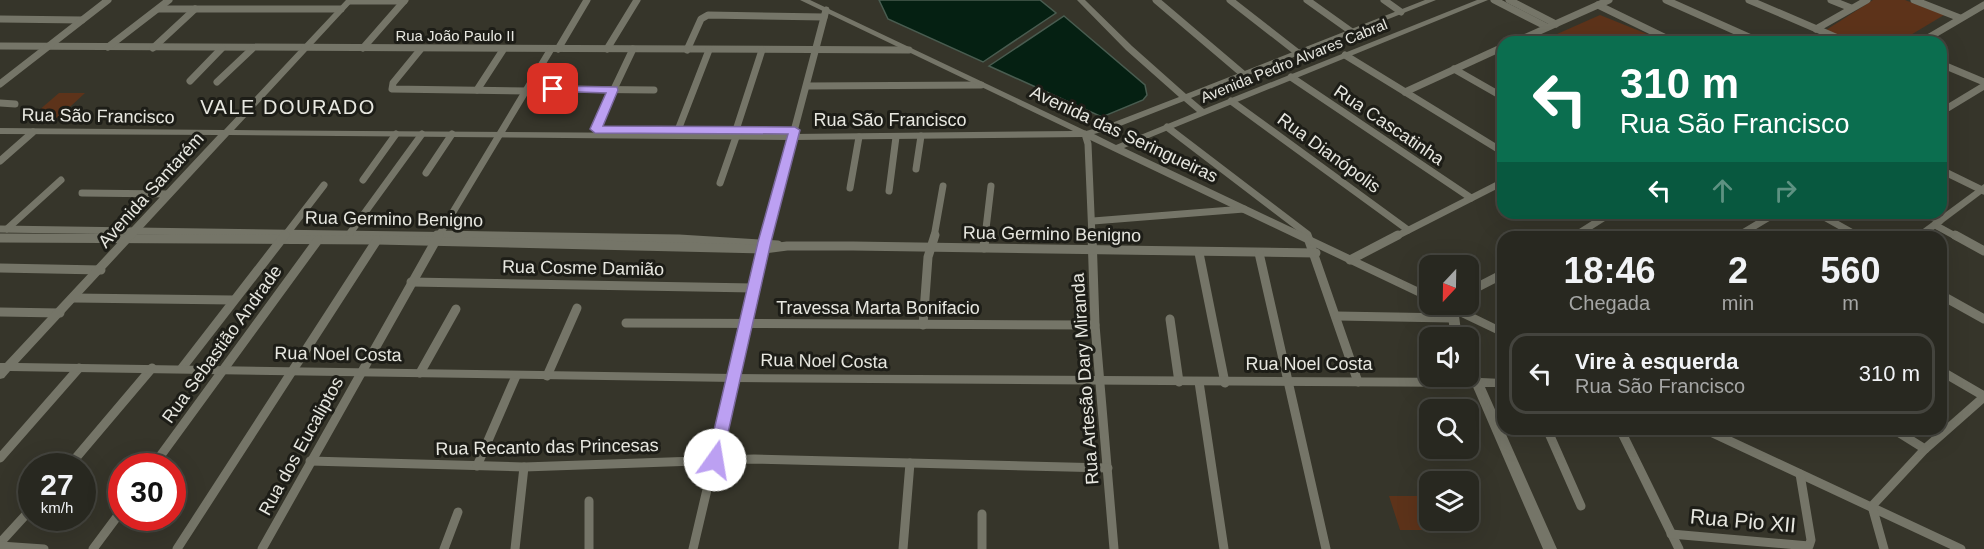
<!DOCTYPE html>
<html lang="pt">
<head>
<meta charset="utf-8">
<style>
	body { margin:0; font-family:Helvetica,sans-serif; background:#303029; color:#f1f3f6; height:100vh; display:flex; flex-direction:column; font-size:22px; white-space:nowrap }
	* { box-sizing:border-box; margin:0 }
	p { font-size:20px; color:#a5a6a5 }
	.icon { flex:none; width:33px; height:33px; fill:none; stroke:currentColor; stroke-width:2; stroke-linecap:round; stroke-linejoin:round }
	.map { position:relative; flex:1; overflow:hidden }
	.details { position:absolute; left:1497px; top:231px; width:450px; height:204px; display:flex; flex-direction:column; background:#282820; border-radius:18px; box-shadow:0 6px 24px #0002,0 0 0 2px #44443e }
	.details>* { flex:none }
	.hud { position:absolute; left:1497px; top:36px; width:450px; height:183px; border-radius:18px; box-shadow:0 6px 24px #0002,0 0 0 2px #44443e; background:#0b6e4f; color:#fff; overflow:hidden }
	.needle { width:39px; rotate:202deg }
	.fabs { position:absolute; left:1419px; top:255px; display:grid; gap:12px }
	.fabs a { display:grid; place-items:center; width:60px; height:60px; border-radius:12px; background:#282820; box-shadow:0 6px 24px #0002,0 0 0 2px #44443e; font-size:30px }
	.speed { position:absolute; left:18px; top:453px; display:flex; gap:12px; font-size:30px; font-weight:700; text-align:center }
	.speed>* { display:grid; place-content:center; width:78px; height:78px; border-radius:50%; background:#282820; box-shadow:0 6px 24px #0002,0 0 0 2px #44443e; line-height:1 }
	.speed small { font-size:15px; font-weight:400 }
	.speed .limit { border:9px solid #d22; background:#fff; color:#111 }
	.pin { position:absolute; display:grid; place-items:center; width:51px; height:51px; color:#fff; margin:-26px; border-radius:12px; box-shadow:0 3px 9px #0006 }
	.me { position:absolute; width:66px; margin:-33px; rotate:13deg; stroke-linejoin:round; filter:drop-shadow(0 0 4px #0008) }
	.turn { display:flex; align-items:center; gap:21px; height:126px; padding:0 24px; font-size:27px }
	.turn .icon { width:78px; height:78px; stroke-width:2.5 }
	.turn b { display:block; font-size:42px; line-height:51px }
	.lanes { display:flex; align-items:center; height:57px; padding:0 24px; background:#0003; justify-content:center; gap:30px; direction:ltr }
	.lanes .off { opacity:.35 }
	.eta { display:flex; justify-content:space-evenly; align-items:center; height:102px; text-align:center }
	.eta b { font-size:36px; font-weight:600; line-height:42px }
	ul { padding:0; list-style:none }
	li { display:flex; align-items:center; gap:18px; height:81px; margin:0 12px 9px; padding:0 12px; border:3px solid #44443e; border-radius:18px }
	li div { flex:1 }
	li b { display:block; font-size:22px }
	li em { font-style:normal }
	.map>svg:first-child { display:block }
	.green { fill:#5d331a }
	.water { fill:#052012; stroke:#495c50; stroke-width:1.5 }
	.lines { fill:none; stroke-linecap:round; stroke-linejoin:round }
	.minor-far1 { stroke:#757568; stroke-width:7 }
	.minor { stroke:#757568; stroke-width:9 }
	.tertiary { fill:#757568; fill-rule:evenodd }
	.route { fill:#bca0f2; stroke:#7a689d; stroke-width:1.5 }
	.labels { text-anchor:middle; stroke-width:6; stroke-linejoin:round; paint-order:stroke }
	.far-street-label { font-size:15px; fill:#e7e7e0; stroke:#1d1d17 }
	.street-label { font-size:18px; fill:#e7e7e0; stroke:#1d1d17 }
	.neighbourhood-label { font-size:20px; letter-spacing:1.5px; fill:#e7e7e0; stroke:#1d1d17 }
	.near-street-label { font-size:21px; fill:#e7e7e0; stroke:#1d1d17 }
</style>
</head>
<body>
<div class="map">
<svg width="1984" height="549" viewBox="0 0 1984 549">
	<rect width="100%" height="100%" fill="#36352a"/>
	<!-- green -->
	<g class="green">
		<path d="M1873,0H1905L1944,15L1899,42H1855L1826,30Z"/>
		<path d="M1600,15L1667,42H1539Z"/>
		<path d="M59,93H85L58,118H30Z"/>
		<path d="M1389,496H1429L1430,520L1461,521L1464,530H1400Z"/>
	</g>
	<!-- water -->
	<g class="water">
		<path d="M879,0H1040L1056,13L983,62L888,19Z"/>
		<path d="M1064,16L1145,85L1147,95L1143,100L1102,117L989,66Z"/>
	</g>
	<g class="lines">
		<!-- minor-far1 -->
		<g class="minor-far1">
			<path d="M1156,0L1243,74"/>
			<path d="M1230,0L1298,53"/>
			<path d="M1307,0L1352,32"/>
			<path d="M1384,0L1401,12"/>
			<path d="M1494,0L1547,27"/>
			<path d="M1509,0L1556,24"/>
			<path d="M1666,0L1760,42"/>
			<path d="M1749,0L1847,42"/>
			<path d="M1831,0L1851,8"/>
			<path d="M1914,0L1960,18"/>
			<path d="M350,1H404"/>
			<path d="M1598,5L1674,42"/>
			<path d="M159,9H341"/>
			<path d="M0,19L82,20"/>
			<path d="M1816,29L1867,0"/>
			<path d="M1515,42L1609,0"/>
			<path d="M1921,42L1984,5"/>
			<path d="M0,46L909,50"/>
			<path d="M108,47L169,0"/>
			<path d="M153,48L195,9"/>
			<path d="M363,48L405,0"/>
			<path d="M558,49L587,0"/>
			<path d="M607,49L637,0"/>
			<path d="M420,50L393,83L392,89L528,91"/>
			<path d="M687,50L701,19L708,15L824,17"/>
			<path d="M1345,55L1503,152"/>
			<path d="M1941,64L1984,82"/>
			<path d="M1454,69L1503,97"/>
			<path d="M1291,77L1471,198"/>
			<path d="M190,81L222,48"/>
			<path d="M217,82L252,49"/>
			<path d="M0,84L108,0"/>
			<path d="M807,86L981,85"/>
			<path d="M553,89L654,90"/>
			<path d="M477,90L503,50"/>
			<path d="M1405,92L1503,47"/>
			<path d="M1231,101L1408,230"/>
			<path d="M0,103L15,104"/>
			<path d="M1941,112L1984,86"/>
			<path d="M1167,127L1306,233L1307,237"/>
			<path d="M595,129L633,49"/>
			<path d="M678,130L709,50"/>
			<path d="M736,130L762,50"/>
			<path d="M1085,134L1088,144L1092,237"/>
			<path d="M0,161L33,132"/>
			<path d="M916,169L921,136"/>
			<path d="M1941,170L1984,191"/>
			<path d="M426,173L452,134"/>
			<path d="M363,180L396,134"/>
			<path d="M720,183L736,137"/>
			<path d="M850,188L859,137"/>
			<path d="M889,191L896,137"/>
			<path d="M82,193L169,194"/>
			<path d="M1817,213L1860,237"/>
			<path d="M1924,213L1940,221"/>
			<path d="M1093,221L1244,209"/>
			<path d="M1935,225L1957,237"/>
			<path d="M0,229L539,237"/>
			<path d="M7,229L61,180"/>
			<path d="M350,233L422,134"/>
			<path d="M284,237L324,185"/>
			<path d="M438,237L551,49"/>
			<path d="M766,237L826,10"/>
			<path d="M934,237L943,186"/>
			<path d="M985,237L991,186"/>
			<path d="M1395,237L1503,182"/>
			<path d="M1573,237L1611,213"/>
			<path d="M1736,237L1776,213"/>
		</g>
		<!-- minor -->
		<g class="minor">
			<path d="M437,235L679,239L778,245"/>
			<path d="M1092,235L1095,325L1114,549"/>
			<path d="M1307,235L1358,382"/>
			<path d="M1857,235L1860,237"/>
			<path d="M1955,235L1984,251"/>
			<path d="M1573,237L1575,235"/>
			<path d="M1736,237L1739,235"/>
			<path d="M0,238L377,240L764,249L787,246H853L1316,253"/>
			<path d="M984,248L985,235"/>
			<path d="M1199,253L1225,383"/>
			<path d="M1259,253L1326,549"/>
			<path d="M1350,260L1398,235"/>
			<path d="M0,268L101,270"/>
			<path d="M411,282L754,288"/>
			<path d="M1468,292L1503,274"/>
			<path d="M1941,295L1984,319"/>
			<path d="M74,298L233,300"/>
			<path d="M0,312L60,313"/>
			<path d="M1337,316L1452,318"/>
			<path d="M1170,319L1179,382"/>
			<path d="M626,323L1095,325"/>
			<path d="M923,325L928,257L935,235"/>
			<path d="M182,368L285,235"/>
			<path d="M1941,371L1984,396"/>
			<path d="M420,373L456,309"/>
			<path d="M547,376L577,308"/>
			<path d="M1199,382L1224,549"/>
			<path d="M1547,429L1581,506"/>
			<path d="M1620,429L1679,549"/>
			<path d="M1704,429L1961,549"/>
			<path d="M1893,429L1925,449"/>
			<path d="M0,458L79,368"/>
			<path d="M310,461L524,467L754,459L1108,468"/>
			<path d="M69,466L152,368"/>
			<path d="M153,466L318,240"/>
			<path d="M477,466L516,376"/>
			<path d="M589,501V549"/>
			<path d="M982,514V549"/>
			<path d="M1671,534L1809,546L1811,540L1800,474"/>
			<path d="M0,543L32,508"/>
			<path d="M0,546L44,549"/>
			<path d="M93,549L122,510"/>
			<path d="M177,549L377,240"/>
			<path d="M262,549L439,235"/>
			<path d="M444,549L458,512"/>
			<path d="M515,549L524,467"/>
			<path d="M693,549L767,235"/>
			<path d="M903,549L910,463"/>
			<path d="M1884,549L1872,506L1925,449L1984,397"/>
		</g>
		<!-- tertiary -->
		<g class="tertiary">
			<path d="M346,0H354L234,130L792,134L1073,131L800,0H810L1086,131L1104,126L1179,97L1126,50L1077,0H1085L1132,46L1186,94L1425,0H1436L1191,98L1204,109L1477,0H1488L1124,148L1430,293V302L1084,137L792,140L229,135L18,363L734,374L1469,378L1468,358L1472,359L1481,378L1503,379V387H1485L1557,549H1543L1473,387L734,382L10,371L4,378L0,379V363H5L218,135L0,134V128L224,130ZM1184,101L1197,112L1116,145L1094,134L1110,130Z"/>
			<path d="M1984,184V192L1924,237H1912Z"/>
			<path d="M1438,304L1456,305L1503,328V337L1459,316L1462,338H1451L1447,310Z"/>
		</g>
	</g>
	<!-- route -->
	<path class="route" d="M553,86L617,87L618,90L603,126L795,127L800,130L771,242L721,464H710L707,460L758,242L788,134L595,133L590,129L606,93L549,91V87Z"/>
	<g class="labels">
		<!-- far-street labels -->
		<g class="far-street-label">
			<text x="455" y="41">Rua João Paulo II</text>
			<text transform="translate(1294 61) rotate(-22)" y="5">Avenida Pedro Alvares Cabral</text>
		</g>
		<!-- street labels -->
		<g class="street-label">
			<text transform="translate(98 116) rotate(1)" y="6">Rua São Francisco</text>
			<text x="890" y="126">Rua São Francisco</text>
			<text transform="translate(1389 125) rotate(34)" y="6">Rua Cascatinha</text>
			<text transform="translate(1124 134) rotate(25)" y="6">Avenida das Seringueiras</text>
			<text transform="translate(1329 153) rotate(36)" y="6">Rua Dianópolis</text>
			<text transform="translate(151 190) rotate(-48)" y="6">Avenida Santarém</text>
			<text transform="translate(394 219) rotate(1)" y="6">Rua Germino Benigno</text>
			<text transform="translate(1052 234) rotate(1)" y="6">Rua Germino Benigno</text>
			<text transform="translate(583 268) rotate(1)" y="6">Rua Cosme Damião</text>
			<text x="878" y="314">Travessa Marta Bonifacio</text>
			<text transform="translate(222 344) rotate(-54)" y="6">Rua Sebastião Andrade</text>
			<text transform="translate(338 354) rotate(1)" y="6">Rua Noel Costa</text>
			<text transform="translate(824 361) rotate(1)" y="6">Rua Noel Costa</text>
			<text x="1309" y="370">Rua Noel Costa</text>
			<text transform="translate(1085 379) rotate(-94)" y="6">Rua Artesão Dary Miranda</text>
			<text transform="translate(301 446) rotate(-61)" y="6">Rua dos Eucaliptos</text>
			<text transform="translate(547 447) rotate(-1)" y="6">Rua Recanto das Princesas</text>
		</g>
		<!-- neighbourhood labels -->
		<g class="neighbourhood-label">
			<text x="288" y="114">VALE DOURADO</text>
		</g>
		<!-- near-street labels -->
		<g class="near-street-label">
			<text transform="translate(1743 521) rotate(5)" y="7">Rua Pio XII</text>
		</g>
	</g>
</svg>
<div class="fabs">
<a><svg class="needle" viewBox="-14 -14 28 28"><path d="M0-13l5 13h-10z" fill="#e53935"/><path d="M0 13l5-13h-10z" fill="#a5a6a5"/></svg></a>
<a><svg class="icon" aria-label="sound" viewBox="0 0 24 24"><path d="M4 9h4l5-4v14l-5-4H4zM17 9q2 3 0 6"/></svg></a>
<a><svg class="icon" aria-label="search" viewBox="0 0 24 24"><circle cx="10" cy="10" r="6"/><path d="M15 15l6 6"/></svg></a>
<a><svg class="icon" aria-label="layers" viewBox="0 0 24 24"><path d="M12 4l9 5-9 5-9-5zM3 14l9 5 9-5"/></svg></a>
</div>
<div class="speed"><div>27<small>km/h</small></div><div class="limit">30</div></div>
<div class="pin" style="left:553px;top:89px;background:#d93025"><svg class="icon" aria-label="arrive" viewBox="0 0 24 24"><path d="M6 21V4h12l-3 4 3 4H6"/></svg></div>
<svg class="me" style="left:715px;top:460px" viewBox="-20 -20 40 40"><circle r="19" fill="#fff"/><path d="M0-13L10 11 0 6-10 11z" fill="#bca0f2"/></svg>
<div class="hud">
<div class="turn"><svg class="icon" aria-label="left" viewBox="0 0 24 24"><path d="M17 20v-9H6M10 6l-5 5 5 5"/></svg><div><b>310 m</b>Rua São Francisco</div></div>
<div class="lanes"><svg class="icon" aria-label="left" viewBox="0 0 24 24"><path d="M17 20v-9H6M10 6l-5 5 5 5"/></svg><svg class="icon off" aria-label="ahead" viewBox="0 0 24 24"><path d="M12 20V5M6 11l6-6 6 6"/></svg><svg class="icon off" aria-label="right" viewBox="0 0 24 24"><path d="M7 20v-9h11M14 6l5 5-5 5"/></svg></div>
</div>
<section class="details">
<div class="eta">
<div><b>18:46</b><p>Chegada</p></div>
<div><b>2</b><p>min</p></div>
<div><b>560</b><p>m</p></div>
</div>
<ul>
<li><svg class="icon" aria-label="left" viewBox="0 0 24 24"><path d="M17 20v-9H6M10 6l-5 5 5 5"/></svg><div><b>Vire à esquerda</b><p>Rua São Francisco</p></div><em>310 m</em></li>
</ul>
</section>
</div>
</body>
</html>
